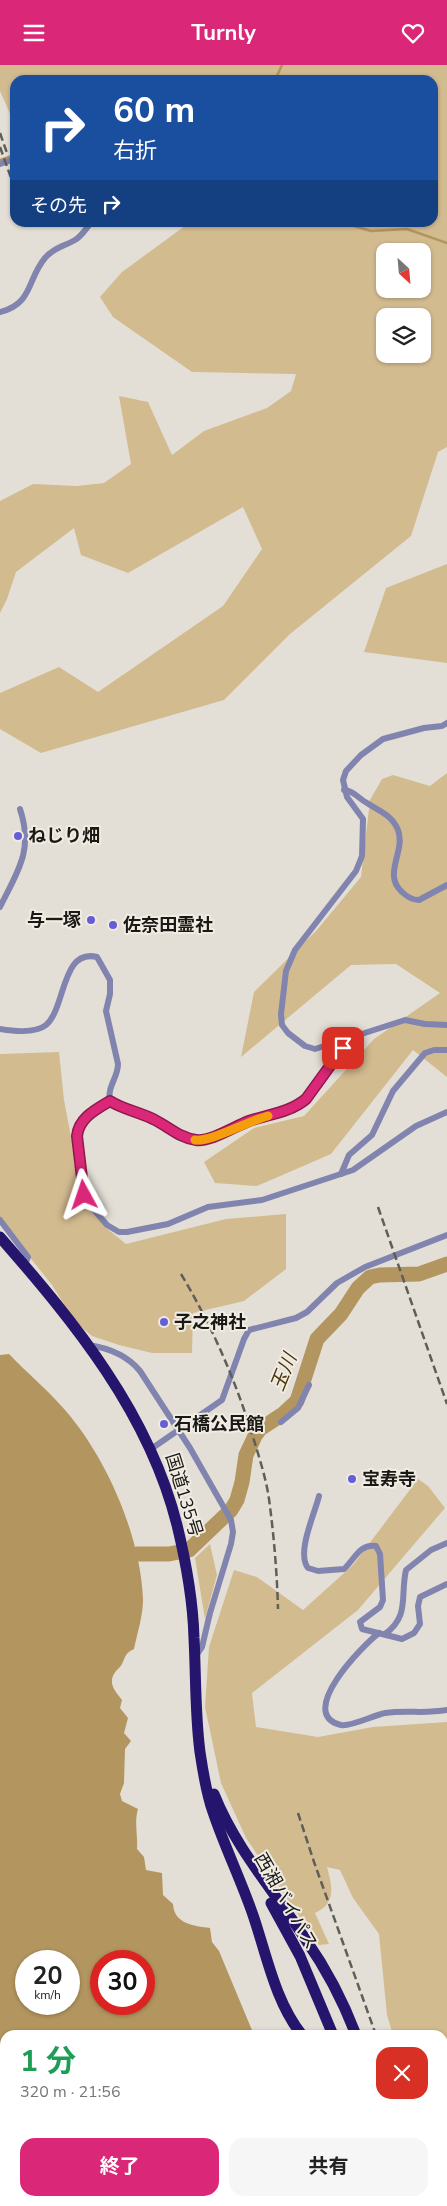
<!DOCTYPE html>
<html lang="ja">
<head>
<meta charset="utf-8">
<style>
	body { margin:0; font-family:"Nunito Sans","Noto Sans JP",sans-serif; background:#f6f6f6; color:#222; height:100vh; display:flex; flex-direction:column; font-size:19px; white-space:nowrap }
	* { box-sizing:border-box; margin:0 }
	p { font-size:16px; color:#767676 }
	.icon { flex:none; width:28px; height:28px; fill:none; stroke:currentColor; stroke-width:2; stroke-linecap:round; stroke-linejoin:round }
	.map { position:relative; flex:1; overflow:hidden }
	.details { position:absolute; left:0px; top:1965px; width:448px; height:176px; display:flex; flex-direction:column; background:#fff; border-radius:15px 15px 0 0; box-shadow:0 1px 4px #0004 }
	.details>* { flex:none }
	.top-card { position:absolute; left:10px; top:10px; width:428px; height:152px; border-radius:15px; box-shadow:0 1px 4px #0004; background:#1a4fa0; color:#fff; overflow:hidden }
	.needle { width:32px; rotate:154deg }
	.tools { position:absolute; left:376px; top:178px; display:grid; gap:10px }
	.tools a { display:grid; place-items:center; width:55px; height:55px; border-radius:10px; background:#fff; box-shadow:0 1px 4px #0004; font-size:25px }
	.speed { position:absolute; left:15px; top:1885px; display:flex; gap:10px; font-size:25px; font-weight:700; text-align:center }
	.speed>* { display:grid; place-content:center; width:65px; height:65px; border-radius:50%; background:#fff; box-shadow:0 1px 4px #0004; line-height:1 }
	.speed small { font-size:12px; font-weight:400 }
	.speed .limit { border:8px solid #d22; background:#fff; color:#111 }
	.pin { position:absolute; display:grid; place-items:center; width:42px; height:42px; color:#fff; margin:-21px; border-radius:10px; box-shadow:0 2px 8px #0006 }
	.me { position:absolute; width:55px; margin:-28px; rotate:355deg; stroke-linejoin:round; filter:drop-shadow(0 0 4px #0008) }
	.turn { display:flex; align-items:center; gap:18px; height:105px; padding:0 20px; font-size:22px }
	.turn .icon { width:65px; height:65px; stroke-width:2.5 }
	.turn b { display:block; font-size:35px; line-height:42px }
	.then { display:flex; align-items:center; height:48px; padding:0 20px; background:#0003; gap:10px; font-size:19px }
	.round { display:grid; place-items:center; flex:none; width:52px; height:52px; border-radius:15px; background:#f6f6f6 }
	.headline { display:flex; align-items:center; justify-content:space-between; height:85px; padding:0 20px }
	h1 { font-size:30px; font-weight:700; line-height:38px; color:#1e9e55 }
	.button { display:flex; gap:10px; margin-top:auto; padding:10px 20px }
	.button a { flex:1; height:58px; border-radius:15px; background:#db2777; color:#fff; font-size:20px; font-weight:700; line-height:58px; text-align:center }
	.button a+a { background:#f6f6f6; color:#222 }
	header { display:flex; justify-content:space-between; align-items:center; height:65px; padding:0 20px; background:#db2777; color:#fff; font-size:22px; font-weight:700 }
	.map>svg:first-child { display:block }
	.green { fill:#d3bb90; fill-rule:evenodd }
	.water { fill:#b3955f; fill-rule:evenodd }
	.lines { fill:none; stroke-linecap:round; stroke-linejoin:round }
	.stream { stroke:#b3955f; stroke-width:2.5 }
	.river { stroke:#b3955f; stroke-width:15 }
	.street { stroke:#8184ae; stroke-width:6 }
	.highway { stroke:#25156c; stroke-width:11 }
	.rail { stroke:#605e58; stroke-width:2.5; stroke-dasharray:8 4; stroke-linecap:butt }
	.route-casing { stroke:#8e194d; stroke-width:12 }
	.route { stroke:#db2777; stroke-width:9 }
	.slow { stroke:#f59e0b; stroke-width:9 }
	.poi-dot { fill:#655ed8; stroke:#f1ece3; stroke-width:2 }
	.labels { text-anchor:middle; stroke-width:4; stroke-linejoin:round; paint-order:stroke }
	.poi-label { font-size:18px; font-weight:bold; fill:#1a1915; stroke:#f1ece3; text-anchor:start }
	.street-label { font-size:18px; fill:#1a1915; stroke:#f1ece3 }
	.water-label { font-size:19px; font-style:italic; fill:#493405; stroke:#f1ece3 }
</style>
</head>
<body>
<header><svg class="icon" aria-label="menu" viewBox="0 0 24 24"><path d="M4 6h16M4 12h16M4 18h16"/></svg>Turnly<svg class="icon" aria-label="heart" viewBox="0 0 24 24"><path d="M12 20l-8-8c-3-5 5-10 8-4 3-6 11-1 8 4z"/></svg></header>
<div class="map">
<svg width="447" height="2141" viewBox="0 0 447 2141">
	<rect width="100%" height="100%" fill="#e4dfd6"/>
	<!-- green -->
	<g class="green">
		<path d="M0,0H447V382L438,387L411,471L290,569L224,635L41,688L0,664V628L59,602L98,627L223,541L262,484L243,442L128,508L81,490L74,463L16,507L7,534L0,548V436L33,419L77,421L104,418L131,399L119,331L148,337L172,390L204,366L267,343L291,326L296,309L192,307L113,252L100,232L122,207L189,158H432V15H15V60L0,26ZM385,186H422V224H385ZM385,251H422V289H385Z"/>
		<path d="M447,499V598L364,587L386,523Z"/>
		<path d="M447,708V1012L413,985L331,1089L257,1121L215,1118L204,1097L254,1063L304,1051L374,974L440,928L396,899L351,900L241,992L254,927L316,866L361,812L370,735L382,714L393,710L430,721Z"/>
		<path d="M59,987L64,1035L79,1114L95,1146L105,1162L126,1179L226,1154L286,1149V1204L244,1236L193,1248L192,1288H152L119,1280L92,1271L75,1257L52,1220L0,1155V989Z"/>
		<path d="M418,1414L428,1421L445,1443L358,1545L252,1628L256,1662L318,1672L373,1662L447,1657V2141H442L441,2136H442V1970H393L387,1950L379,1869L353,1833L340,1805L327,1802C332,1821 337,1838 315,1848L329,1879L319,1880L246,1773L221,1718L205,1642L209,1582L234,1505L257,1512L303,1545L353,1500Z"/>
		<path d="M210,1479L217,1510L205,1554L195,1493Z"/>
	</g>
	<!-- water -->
	<path class="water" d="M9,1289C27,1308 48,1325 65,1345C107,1393 141,1472 143,1535C143,1551 137,1569 134,1584C125,1588 126,1591 122,1599C120,1603 116,1605 114,1609C108,1619 116,1627 122,1635L120,1643L128,1653L124,1668L131,1676L125,1684L124,1718L120,1729L122,1736L138,1744C134,1757 138,1770 137,1784L144,1792L146,1805L162,1808L163,1830L173,1839C174,1859 194,1861 210,1863L212,1877L219,1886L254,1970H5V2136H315L317,2141H0V1290ZM26,1896H69V1939H26ZM101,1896H144V1939H101Z"/>
	<g class="lines">
		<!-- stream -->
		<g class="stream">
			<path d="M275,15L282,0"/>
			<path d="M0,95L15,90"/>
			<path d="M344,158L371,166L407,164L447,178"/>
		</g>
		<!-- river -->
		<path class="river" d="M137,1489H169L189,1485L231,1445L237,1435L242,1417L246,1390L255,1371L260,1364L283,1349L297,1336L317,1274L341,1249L358,1223L370,1212L380,1210L419,1209L447,1199"/>
		<!-- street -->
		<g class="street">
			<path d="M0,99L15,94"/>
			<path d="M0,247C33,239 27,214 45,193C53,183 65,181 75,175C82,171 86,163 91,158"/>
			<path d="M447,658L442,661L424,663L383,674L361,690L346,706L343,715L347,732L363,754L362,791L356,806L295,885L286,906L281,949L282,960L288,968L305,981L315,984L405,955L425,959L447,960"/>
			<path d="M344,725C353,725 359,734 367,738C379,746 392,750 398,765C406,787 382,809 402,827C406,831 413,835 419,835L447,820"/>
			<path d="M0,842C17,807 34,786 20,744"/>
			<path d="M0,964C12,966 35,969 46,960C66,943 61,883 97,892L110,915V929L106,946L118,999C118,1013 107,1021 110,1036C123,1045 139,1048 154,1054C172,1062 183,1076 205,1075C220,1068 235,1061 251,1055C267,1050 284,1049 298,1040C311,1033 336,996 343,983L340,977"/>
			<path d="M110,1036C95,1046 79,1053 77,1071L84,1130L89,1139L107,1160L119,1167H127L168,1159L208,1142L262,1135L353,1105L416,1061L447,1047"/>
			<path d="M341,1109L349,1090L372,1070L393,1026L425,988L434,985H447"/>
			<path d="M0,1155L28,1192L25,1200"/>
			<path d="M89,1280C108,1283 127,1290 140,1306L190,1383L231,1455L233,1467L231,1479L210,1548L202,1582L195,1592"/>
			<path d="M281,1357L298,1343L309,1320"/>
			<path d="M151,1384L222,1335L244,1274L249,1265L296,1253L307,1247L337,1218L365,1202L447,1170"/>
			<path d="M319,1431C315,1448 296,1488 308,1503L318,1506L344,1504C354,1495 360,1478 376,1481L380,1489L383,1535L380,1542L360,1557L362,1564L402,1574L414,1568L420,1559L418,1541L420,1532L447,1519"/>
			<path d="M379,1568C363,1580 295,1649 341,1660C351,1662 374,1650 385,1648C406,1645 426,1649 447,1645"/>
			<path d="M385,1569C410,1551 400,1531 406,1505L431,1485L447,1478"/>
		</g>
		<!-- highway -->
		<g class="highway">
			<path d="M0,1172C75,1258 149,1348 177,1460C186,1497 193,1536 194,1573C196,1611 195,1649 200,1687C203,1707 206,1728 213,1747C225,1783 242,1817 254,1853C267,1892 276,1938 302,1970"/>
			<path d="M214,1729C236,1784 274,1826 306,1875C327,1905 343,1936 356,1970"/>
			<path d="M271,1838L300,1891L333,1970"/>
			<path d="M360,2136L361,2141"/>
			<path d="M379,2136L381,2141"/>
			<path d="M408,2136L410,2141"/>
			<path d="M419,2136L421,2141"/>
		</g>
		<!-- rail -->
		<g class="rail">
			<path d="M0,68L7,88"/>
			<path d="M0,82L15,124"/>
			<path d="M378,1142L447,1339"/>
			<path d="M181,1209C212,1261 235,1314 253,1372C259,1392 266,1413 269,1434C274,1471 277,1508 278,1544"/>
			<path d="M298,1748L314,1797L376,1970"/>
			<path d="M439,2136L441,2141"/>
		</g>
	</g>
	<g class="lines">
		<!-- route casing -->
		<g class="route-casing">
			<path id="route" d="M84,1130L77,1071C79,1053 95,1045 110,1036C124,1045 140,1047 155,1055C169,1062 180,1073 196,1075C211,1077 235,1061 249,1056C269,1049 289,1048 306,1034L343,983"/>
		</g>
		<!-- route -->
		<use href="#route" class="route"/>
		<!-- slow -->
		<path class="slow" d="M195,1075C211,1077 248,1056 268,1051"/>
	</g>
	<!-- markers -->
	<g class="poi-dot">
		<circle cx="18" cy="771" r="5"/>
		<circle cx="91" cy="855" r="5"/>
		<circle cx="113" cy="860" r="5"/>
		<circle cx="164" cy="1257" r="5"/>
		<circle cx="164" cy="1359" r="5"/>
		<circle cx="352" cy="1414" r="5"/>
	</g>
	<g class="labels">
		<!-- poi labels -->
		<g class="poi-label">
			<text x="28" y="777">ねじり畑</text>
			<text x="81" y="861" text-anchor="end">与一塚</text>
			<text x="123" y="866">佐奈田霊社</text>
			<text x="174" y="1263">子之神社</text>
			<text x="174" y="1365">石橋公民館</text>
			<text x="362" y="1420">宝寿寺</text>
		</g>
		<!-- street labels -->
		<g class="street-label">
			<text transform="translate(184 1430) rotate(73)" y="6">国道135号</text>
			<text transform="translate(286 1836) rotate(60)" y="6">西湘バイパス</text>
		</g>
		<!-- water labels -->
		<g class="water-label">
			<text transform="translate(283 1307) rotate(-68)" y="7">玉川</text>
		</g>
	</g>
</svg>
<div class="tools">
<a><svg class="needle" viewBox="-14 -14 28 28"><path d="M0-13l5 13h-10z" fill="#e53935"/><path d="M0 13l5-13h-10z" fill="#767676"/></svg></a>
<a><svg class="icon" aria-label="layers" viewBox="0 0 24 24"><path d="M12 4l9 5-9 5-9-5zM3 14l9 5 9-5"/></svg></a>
</div>
<div class="speed"><div>20<small>km/h</small></div><div class="limit">30</div></div>
<div class="pin" style="left:343px;top:983px;background:#d93025"><svg class="icon" aria-label="arrive" viewBox="0 0 24 24"><path d="M6 21V4h12l-3 4 3 4H6"/></svg></div>
<svg class="me" style="left:84px;top:1130px" viewBox="-20 -20 40 40"><path d="M0-17L14 15 0 8-14 15z" fill="#db2777" stroke="#fff" stroke-width="4"/></svg>
<div class="top-card">
<div class="turn"><svg class="icon" aria-label="right" viewBox="0 0 24 24"><path d="M7 20v-9h11M14 6l5 5-5 5"/></svg><div><b>60 m</b>右折</div></div>
<div class="then">その先<svg class="icon" aria-label="right" viewBox="0 0 24 24"><path d="M7 20v-9h11M14 6l5 5-5 5"/></svg></div>
</div>
<section class="details">
<div class="headline"><div><h1>1 分</h1><p>320 m · 21:56</p></div><a class="round" style="background:#d93025;color:#fff"><svg class="icon" aria-label="close" viewBox="0 0 24 24"><path d="M6 6l12 12M18 6L6 18"/></svg></a></div>
<div class="button"><a>終了</a><a>共有</a></div>
</section>
</div>
</body>
</html>
